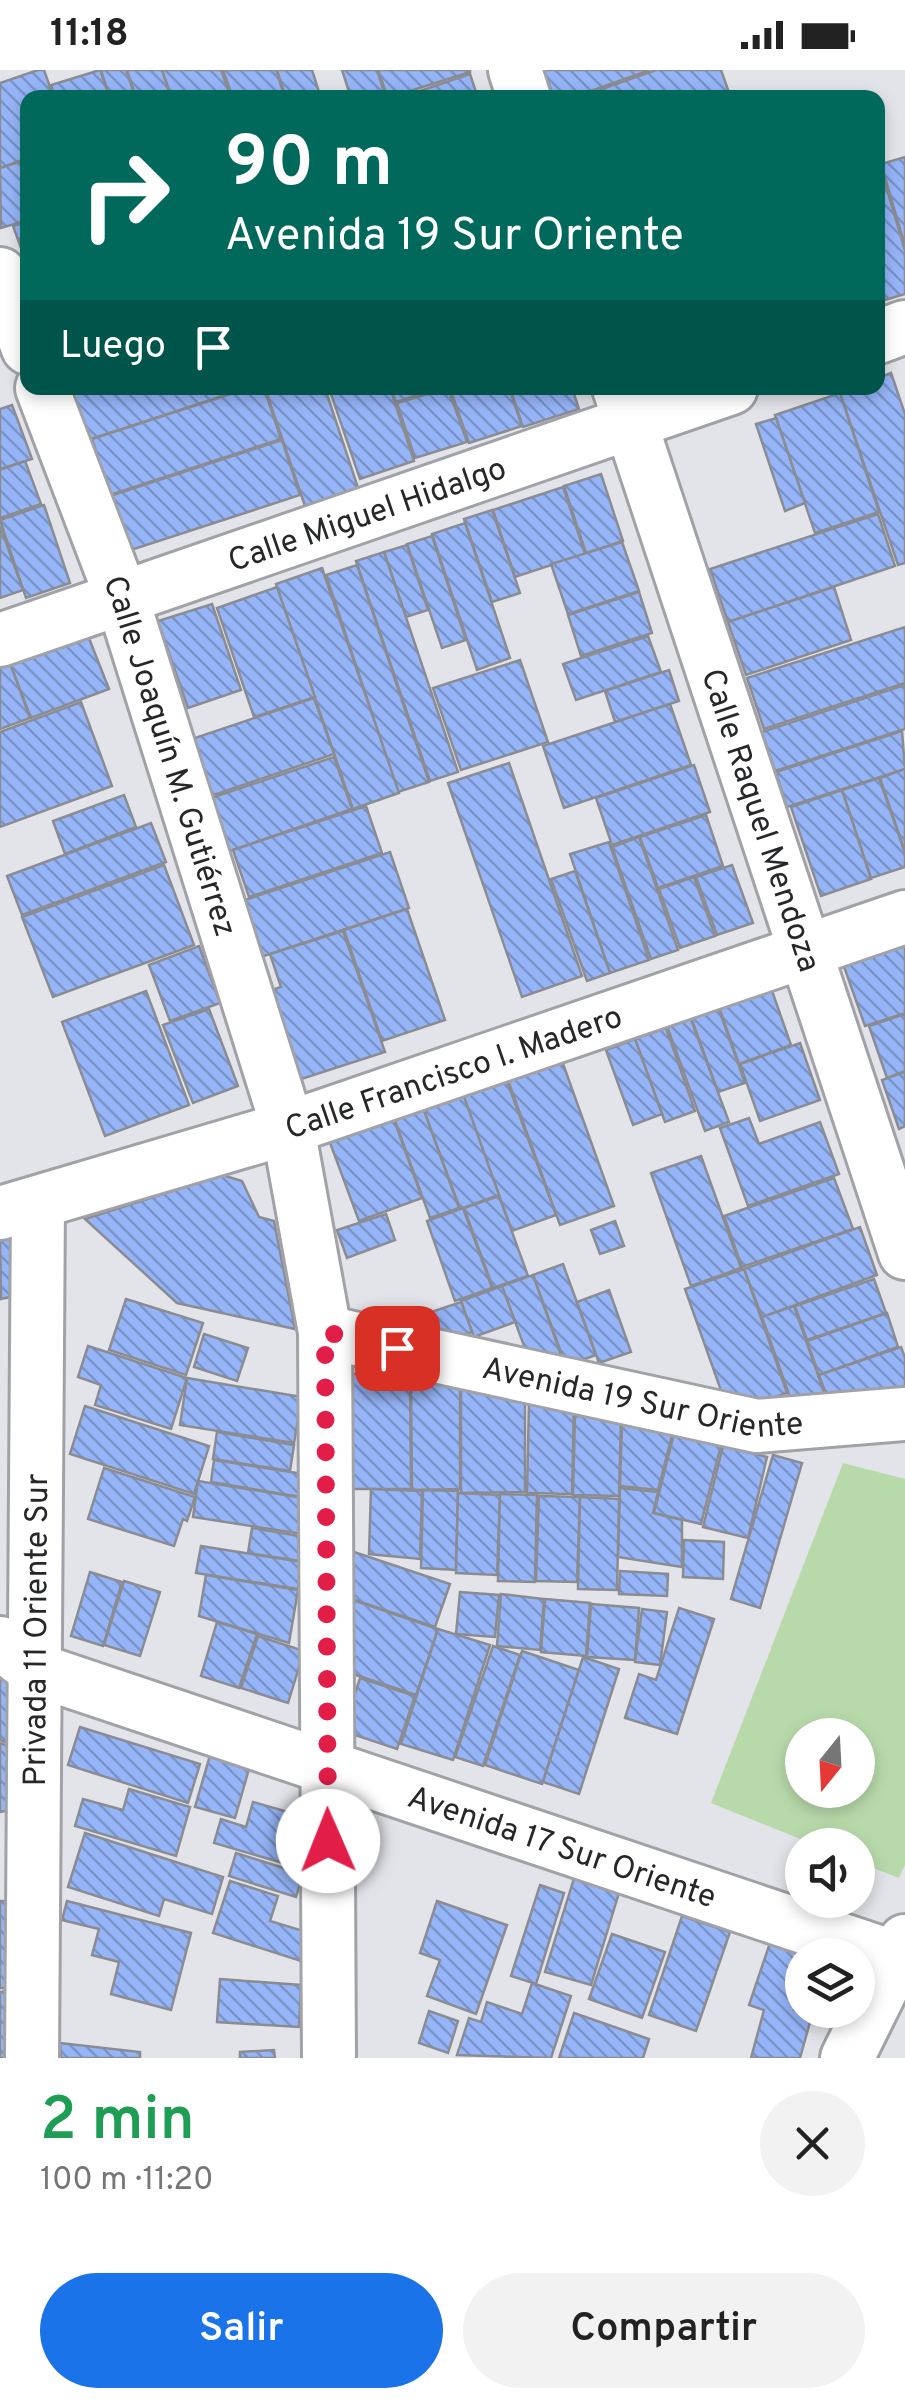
<!DOCTYPE html>
<html lang="es">
<head>
<meta charset="utf-8">
<style>
	body { margin:0; font-family:Overpass,sans-serif; background:#f2f2f2; color:#222; height:100vh; display:flex; flex-direction:column; font-size:38px; white-space:nowrap }
	* { box-sizing:border-box; margin:0 }
	p { font-size:32px; color:#767676 }
	.icon { flex:none; width:55px; height:55px; fill:none; stroke:currentColor; stroke-width:2; stroke-linecap:round; stroke-linejoin:round }
	.map { position:relative; height:1988px; overflow:hidden }
	.sheet { display:flex; flex-direction:column; background:#fff; flex:1 }
	.sheet>* { flex:none }
	.top-card { position:absolute; left:20px; top:20px; width:865px; height:305px; border-radius:20px; box-shadow:0 5px 15px #0003; background:#00695c; color:#fff; overflow:hidden }
	.needle { width:65px; rotate:198deg }
	.buttons { position:absolute; left:785px; top:1648px; display:grid; gap:20px }
	.buttons a { display:grid; place-items:center; width:90px; height:90px; border-radius:50%; background:#fff; box-shadow:0 5px 15px #0003; font-size:50px }
	.pin { position:absolute; display:grid; place-items:center; width:85px; height:85px; color:#fff; margin:-42px; border-radius:20px; box-shadow:0 5px 15px #0006 }
	.me { position:absolute; width:110px; margin:-55px; rotate:359deg; stroke-linejoin:round; filter:drop-shadow(0 0 8px #0008) }
	.turn { display:flex; align-items:center; gap:35px; height:210px; padding:0 40px; font-size:45px }
	.turn .icon { width:130px; height:130px; stroke-width:2.5 }
	.turn b { display:block; font-size:70px; line-height:85px }
	.then { display:flex; align-items:center; height:95px; padding:0 40px; background:#0003; gap:20px; font-size:38px }
	.round { display:grid; place-items:center; flex:none; width:105px; height:105px; border-radius:52px; background:#f2f2f2 }
	.headline { display:flex; align-items:center; justify-content:space-between; height:170px; padding:0 40px }
	h1 { font-size:60px; font-weight:600; line-height:75px; color:#1e9e55 }
	.primary-button { display:flex; gap:20px; margin-top:auto; padding:20px 40px }
	.primary-button a { flex:1; height:115px; border-radius:60px; background:#1a73e8; color:#fff; font-size:40px; font-weight:600; line-height:115px; text-align:center }
	.primary-button a+a { background:#f2f2f2; color:#222 }
	.status { display:flex; justify-content:space-between; align-items:center; height:70px; padding:0 50px; background:#fff; direction:ltr }
	.status svg { height:28px; fill:currentColor }
	.map>svg:first-child { display:block }
	.park { fill:#b8daaa; fill-rule:evenodd }
	.building { fill:url(#building-back-hatch); stroke:#8a8c91; stroke-width:2.5 }
	.lines { fill:none; stroke-linecap:round; stroke-linejoin:round }
	.minor-casing { stroke:#a0a2a7; stroke-width:58 }
	.minor { stroke:#fff; stroke-width:52 }
	.route { stroke:#e11d48; stroke-width:18; stroke-dasharray:0 32.4 }
	.labels { text-anchor:middle; stroke-width:8; stroke-linejoin:round; paint-order:stroke }
	.street-label { font-size:32px; fill:#262729; stroke:#fff }
</style>
</head>
<body>
<div class="status"><b>11:18</b><svg viewBox="0 0 49 12"><path d="M0 12V9h3v3zM5 12V6h3v6zM10 12V3h3v9zM15 12V0h3v12zM26 1h20v11H26zM47 4h2v5h-2z"/></svg></div>
<div class="map">
<svg width="905" height="1988" viewBox="0 0 905 1988">
	<defs>
		<pattern id="building-back-hatch" width="6" height="6" patternUnits="userSpaceOnUse" patternTransform="scale(2.5)"><rect width="6" height="6" fill="#96b5f8"/><path d="M-1 5l2 2M0 0l6 6M5-1l2 2" fill="none" stroke="#7a93c9"/></pattern>
	</defs>
	<rect width="100%" height="100%" fill="#e2e4e9"/>
	<!-- park -->
	<path class="park" d="M843,1393L905,1409V1795L899,1808L858,1792V1775H815L711,1733ZM802,1665H858V1720H802Z"/>
	<!-- building -->
	<g class="building">
		<path d="M38,0H44L54,28H28V88L0,98V13Z"/>
		<path d="M100,0L110,28H55L51,15Z"/>
		<path d="M101,0H126L136,28H110Z"/>
		<path d="M127,0H162L171,28H136Z"/>
		<path d="M162,0H221L231,28H172Z"/>
		<path d="M223,0H276L285,28H233Z"/>
		<path d="M277,0H312L321,28H286Z"/>
		<path d="M342,0H377L386,28H351Z"/>
		<path d="M378,0H470V2L388,28Z"/>
		<path d="M544,0H650L571,28H554Z"/>
		<path d="M656,0H721L731,28H576Z"/>
		<path d="M470,4L478,28H399Z"/>
		<path d="M905,87V176L881,94Z"/>
		<path d="M28,89V150L1,158L0,98Z"/>
		<path d="M878,89L905,181V224L878,232Z"/>
		<path d="M28,151V197L13,156Z"/>
		<path d="M891,303L905,344V493L898,495L839,320L878,318V308Z"/>
		<path d="M87,318H247L88,370L72,322Z"/>
		<path d="M249,318H264L281,369L110,425L92,369Z"/>
		<path d="M265,318H325L359,421L306,439Z"/>
		<path d="M329,318H390L414,391L360,409Z"/>
		<path d="M391,318H439L396,332Z"/>
		<path d="M448,318L467,372L415,388L397,333Z"/>
		<path d="M450,318H509L522,356L469,373Z"/>
		<path d="M510,318H572L579,339L523,357Z"/>
		<path d="M840,323L879,442L815,463L775,345Z"/>
		<path d="M12,335L32,389L0,399V339Z"/>
		<path d="M776,348L805,433L785,441L756,354Z"/>
		<path d="M282,370L300,425L128,481L110,426Z"/>
		<path d="M25,391L41,434L0,448V400Z"/>
		<path d="M601,404L623,471L586,483L564,416Z"/>
		<path d="M563,417L585,484L515,507L493,440Z"/>
		<path d="M44,435L70,513L26,528L0,450Z"/>
		<path d="M492,440L520,523L492,532L464,449Z"/>
		<path d="M878,444L895,496L728,552L710,499Z"/>
		<path d="M465,453L510,588L477,600L432,464Z"/>
		<path d="M0,456L23,520L0,528Z"/>
		<path d="M432,466L466,570L442,578L407,474Z"/>
		<path d="M622,472L639,521L568,544L551,494Z"/>
		<path d="M407,475L428,540L406,547L384,482Z"/>
		<path d="M384,482L458,702L430,711L356,491Z"/>
		<path d="M357,495L429,712L398,722L326,505Z"/>
		<path d="M322,498L399,723L353,739L276,514Z"/>
		<path d="M277,517L315,627L254,647L217,538Z"/>
		<path d="M834,517L851,570L746,605L728,552Z"/>
		<path d="M639,522L652,563L581,586L568,545Z"/>
		<path d="M212,534L241,620L188,638L158,551Z"/>
		<path d="M905,557V613L764,659L747,608Z"/>
		<path d="M85,558L109,619L31,648L7,586Z"/>
		<path d="M648,566L661,602L576,630L563,594Z"/>
		<path d="M7,585L30,648L0,659V587Z"/>
		<path d="M520,590L548,672L461,700L433,618Z"/>
		<path d="M669,600L679,631L615,652L605,621Z"/>
		<path d="M905,615V659L775,701L762,662Z"/>
		<path d="M314,628L334,684L205,728L186,671Z"/>
		<path d="M81,632L112,716L0,757V662Z"/>
		<path d="M670,634L691,695L564,738L543,676Z"/>
		<path d="M902,661L905,699L787,737L776,702Z"/>
		<path d="M334,687L352,739L224,783L205,730Z"/>
		<path d="M509,693L582,906L522,927L448,713Z"/>
		<path d="M694,695L710,742L612,775L596,728Z"/>
		<path d="M905,699V782L880,708Z"/>
		<path d="M879,708L905,783V797L871,808L842,720Z"/>
		<path d="M842,720L871,809L821,826L791,737Z"/>
		<path d="M124,725L136,757L65,784L53,751Z"/>
		<path d="M366,736L382,783L249,827L233,780Z"/>
		<path d="M706,745L723,796L658,818L640,767Z"/>
		<path d="M151,753L166,792L22,845L7,806Z"/>
		<path d="M639,767L678,880L651,889L612,777Z"/>
		<path d="M609,772L649,890L610,903L570,784Z"/>
		<path d="M390,782L409,838L258,888L239,832Z"/>
		<path d="M164,795L194,875L53,927L22,847Z"/>
		<path d="M732,795L753,853L717,865L696,807Z"/>
		<path d="M575,801L610,903L587,911L551,809Z"/>
		<path d="M694,807L715,866L680,878L659,819Z"/>
		<path d="M407,839L445,950L382,971L344,860Z"/>
		<path d="M343,861L385,982L289,1013L259,924L281,917L270,884Z"/>
		<path d="M905,866V943L865,956L841,888Z"/>
		<path d="M199,876L220,933L170,951L149,895Z"/>
		<path d="M771,918L791,975L739,994L719,937Z"/>
		<path d="M146,921L189,1035L105,1066L62,952Z"/>
		<path d="M718,937L745,1013L718,1022L691,947Z"/>
		<path d="M209,939L238,1016L193,1033L163,955Z"/>
		<path d="M905,944V1001L887,1008L869,956Z"/>
		<path d="M690,947L729,1052L705,1061L667,956Z"/>
		<path d="M666,958L695,1041L665,1052L635,969Z"/>
		<path d="M635,969L662,1044L633,1055L606,980Z"/>
		<path d="M800,973L820,1030L760,1051L740,994Z"/>
		<path d="M562,991L614,1136L560,1155L508,1010Z"/>
		<path d="M905,1002V1056L899,1059L882,1010Z"/>
		<path d="M506,1009L556,1145L512,1161L463,1025Z"/>
		<path d="M462,1021L499,1125L460,1139L422,1035Z"/>
		<path d="M422,1035L459,1138L430,1148L393,1045Z"/>
		<path d="M393,1047L422,1128L359,1151L329,1070Z"/>
		<path d="M749,1048L759,1074L820,1052L839,1104L748,1136L720,1058Z"/>
		<path d="M701,1086L741,1198L691,1216L651,1103Z"/>
		<path d="M222,1105L242,1111L259,1147L274,1151L295,1259L177,1233L85,1149Z"/>
		<path d="M834,1108L853,1159L742,1197L724,1146Z"/>
		<path d="M499,1126L528,1206L493,1218L464,1138Z"/>
		<path d="M463,1138L492,1218L455,1231L427,1151Z"/>
		<path d="M386,1144L395,1170L347,1188L337,1160Z"/>
		<path d="M615,1151L624,1176L600,1184L591,1160Z"/>
		<path d="M860,1157L877,1205L762,1247L744,1199Z"/>
		<path d="M21,1162L34,1222L1,1229L0,1166Z"/>
		<path d="M563,1194L596,1285L566,1296L533,1205Z"/>
		<path d="M744,1199L787,1323L729,1343L685,1219Z"/>
		<path d="M533,1205L561,1285L531,1295L502,1216Z"/>
		<path d="M874,1209L886,1243L807,1270L795,1236Z"/>
		<path d="M502,1216L515,1252L474,1267L461,1231Z"/>
		<path d="M609,1220L631,1282L599,1293L577,1232Z"/>
		<path d="M126,1229L203,1253L186,1305L109,1280Z"/>
		<path d="M461,1232L472,1262L436,1274L425,1244Z"/>
		<path d="M794,1236L826,1328L794,1339L762,1247Z"/>
		<path d="M887,1243L898,1277L819,1305L807,1271Z"/>
		<path d="M204,1264L248,1278L237,1311L194,1297Z"/>
		<path d="M88,1276L187,1308L171,1359L95,1335L101,1315L78,1307Z"/>
		<path d="M901,1277L905,1288V1327L829,1332L819,1305Z"/>
		<path d="M350,1304H410L411,1419H351Z"/>
		<path d="M187,1308L302,1327L294,1373L180,1355Z"/>
		<path d="M411,1309H460V1419L412,1420Z"/>
		<path d="M461,1313H525V1422L461,1423Z"/>
		<path d="M529,1332L574,1333L572,1424L527,1423Z"/>
		<path d="M85,1336L209,1376L194,1424L70,1384Z"/>
		<path d="M575,1346L621,1348L619,1426L573,1425Z"/>
		<path d="M622,1354L674,1357L658,1420L620,1416Z"/>
		<path d="M675,1360L722,1371L701,1454L654,1443Z"/>
		<path d="M217,1362L294,1375L290,1401L213,1389Z"/>
		<path d="M723,1376L767,1387L748,1468L703,1457Z"/>
		<path d="M773,1385L802,1393L760,1538L731,1529Z"/>
		<path d="M214,1390L310,1405L307,1428L211,1412Z"/>
		<path d="M104,1398L195,1427L187,1451L183,1449L174,1476L88,1449Z"/>
		<path d="M198,1411L309,1429L303,1464L193,1447Z"/>
		<path d="M620,1418L658,1422L653,1443L682,1450V1497L618,1487Z"/>
		<path d="M371,1419L422,1421L420,1489L369,1484Z"/>
		<path d="M423,1420L458,1421L456,1500L421,1498Z"/>
		<path d="M458,1423L500,1425L497,1505L456,1503Z"/>
		<path d="M500,1424L537,1425L535,1512L498,1511Z"/>
		<path d="M539,1426L580,1427L577,1512L536,1511Z"/>
		<path d="M580,1427L619,1429L617,1520L578,1519Z"/>
		<path d="M252,1458L305,1467L301,1491L248,1483Z"/>
		<path d="M684,1470L724,1472L723,1509L683,1507Z"/>
		<path d="M201,1476L302,1492L298,1519L196,1503Z"/>
		<path d="M354,1482L450,1514L435,1557L340,1525Z"/>
		<path d="M620,1501L668,1504L667,1526L619,1524Z"/>
		<path d="M90,1502L122,1512L103,1576L71,1566Z"/>
		<path d="M206,1505L298,1520L289,1573L199,1546Z"/>
		<path d="M124,1511L160,1522L140,1586L104,1575Z"/>
		<path d="M460,1522L499,1525L495,1567L456,1564Z"/>
		<path d="M501,1524L544,1529L540,1580L497,1576Z"/>
		<path d="M347,1528L438,1559L416,1625L350,1603Z"/>
		<path d="M545,1529L590,1533L586,1586L541,1582Z"/>
		<path d="M591,1534L639,1538L635,1590L587,1587Z"/>
		<path d="M679,1538L714,1549L677,1664L625,1648L639,1604L656,1610Z"/>
		<path d="M642,1539L667,1542L660,1595L635,1592Z"/>
		<path d="M217,1552L257,1564L239,1618L201,1606Z"/>
		<path d="M438,1559L490,1575L453,1690L401,1674Z"/>
		<path d="M258,1566L304,1581L288,1633L241,1618Z"/>
		<path d="M493,1576L520,1585L483,1696L455,1687Z"/>
		<path d="M522,1581L579,1600L542,1714L485,1695Z"/>
		<path d="M583,1587L619,1599L579,1724L543,1712Z"/>
		<path d="M0,1592L21,1608L16,1677L0,1670Z"/>
		<path d="M360,1608L415,1626L397,1679L343,1661Z"/>
		<path d="M80,1657L200,1694L188,1733L68,1695Z"/>
		<path d="M0,1673L20,1681L11,1740L0,1742Z"/>
		<path d="M211,1682L251,1692L235,1748L195,1737Z"/>
		<path d="M129,1719L190,1737L176,1786L75,1756L83,1729L123,1740Z"/>
		<path d="M253,1732L306,1747L298,1772L314,1777L307,1800L214,1773L221,1749L246,1757Z"/>
		<path d="M85,1763L223,1807L212,1844L164,1829L159,1846L68,1817Z"/>
		<path d="M236,1783L303,1804L296,1827L229,1806Z"/>
		<path d="M576,1802L621,1816L591,1915L545,1902Z"/>
		<path d="M230,1811L278,1826L270,1851L310,1863L301,1891L213,1863Z"/>
		<path d="M540,1815L564,1823L536,1914L511,1906Z"/>
		<path d="M0,1831L20,1832L25,1918H0Z"/>
		<path d="M67,1831L191,1863L171,1940L111,1924L119,1892L92,1885L99,1859L62,1850Z"/>
		<path d="M437,1831L507,1855L476,1944L427,1926L440,1890L420,1883Z"/>
		<path d="M682,1846L730,1862L696,1961L649,1945Z"/>
		<path d="M612,1864L665,1882L642,1948L589,1929Z"/>
		<path d="M773,1864L813,1885H802V1915L794,1940L812,1945L800,1988H751L764,1940L749,1935Z"/>
		<path d="M220,1909L301,1915L299,1957L217,1952Z"/>
		<path d="M532,1913L571,1926L551,1988L457,1985L469,1948L481,1952L487,1932L522,1944Z"/>
		<path d="M15,1920L21,1988H0V1922Z"/>
		<path d="M429,1941L458,1951L448,1983L419,1973Z"/>
		<path d="M574,1943L649,1969L643,1988H559Z"/>
		<path d="M60,1973L140,1982V1988H61Z"/>
		<path d="M274,1980L275,1988H240V1982Z"/>
	</g>
	<g class="lines">
		<!-- minor casing -->
		<g class="minor-casing">
			<g id="minor">
				<path d="M515,0L524,28"/>
				<path d="M0,204L28,278"/>
				<path d="M878,267L905,257"/>
				<path id="s1" d="M42,318L122,528L288,1058L325,1262L329,1988"/>
				<path id="s2" d="M619,318L905,1183"/>
				<path id="s3" d="M0,570L731,318"/>
				<path id="s4" d="M0,1143L288,1058L905,847"/>
				<path id="s5" d="M325,1262L757,1356L905,1344"/>
				<path id="s6" d="M0,1573L34,1599L905,1891"/>
				<path id="s7" d="M32,1988L38,1134"/>
				<path d="M847,1988L905,1871"/>
			</g>
		</g>
		<!-- minor -->
		<use href="#minor" class="minor"/>
	</g>
	<g class="lines">
		<!-- route -->
		<path class="route" d="M328,1771L325,1262L397,1278"/>
	</g>
	<g class="labels">
		<!-- street labels -->
		<g class="street-label">
			<text dy="11" stroke="none"><textPath href="#s3" startOffset="388">Calle Miguel Hidalgo</textPath></text>
			<text dy="11" stroke="none"><textPath href="#s1" startOffset="390">Calle Joaquín M. Gutiérrez</textPath></text>
			<text dy="11" stroke="none"><textPath href="#s2" startOffset="455">Calle Raquel Mendoza</textPath></text>
			<text dy="11" stroke="none"><textPath href="#s4" startOffset="475">Calle Francisco I. Madero</textPath></text>
			<text dy="11" stroke="none"><textPath href="#s5" startOffset="325">Avenida 19 Sur Oriente</textPath></text>
			<text dy="11" stroke="none"><textPath href="#s7" startOffset="428">Privada 11 Oriente Sur</textPath></text>
			<text dy="11" stroke="none"><textPath href="#s6" startOffset="600">Avenida 17 Sur Oriente</textPath></text>
		</g>
	</g>
</svg>
<div class="buttons">
<a><svg class="needle" viewBox="-14 -14 28 28"><path d="M0-13l5 13h-10z" fill="#e53935"/><path d="M0 13l5-13h-10z" fill="#767676"/></svg></a>
<a><svg class="icon" aria-label="sound" viewBox="0 0 24 24"><path d="M4 9h4l5-4v14l-5-4H4zM17 9q2 3 0 6"/></svg></a>
<a><svg class="icon" aria-label="layers" viewBox="0 0 24 24"><path d="M12 4l9 5-9 5-9-5zM3 14l9 5 9-5"/></svg></a>
</div>
<div class="pin" style="left:397px;top:1278px;background:#d93025"><svg class="icon" aria-label="arrive" viewBox="0 0 24 24"><path d="M6 21V4h12l-3 4 3 4H6"/></svg></div>
<svg class="me" style="left:328px;top:1771px" viewBox="-20 -20 40 40"><circle r="19" fill="#fff"/><path d="M0-13L10 11 0 6-10 11z" fill="#e11d48"/></svg>
<div class="top-card">
<div class="turn"><svg class="icon" aria-label="right" viewBox="0 0 24 24"><path d="M7 20v-9h11M14 6l5 5-5 5"/></svg><div><b>90 m</b>Avenida 19 Sur Oriente</div></div>
<div class="then">Luego<svg class="icon" aria-label="arrive" viewBox="0 0 24 24"><path d="M6 21V4h12l-3 4 3 4H6"/></svg></div>
</div>
</div>
<section class="sheet">
<div class="headline"><div><h1>2 min</h1><p>100 m · 11:20</p></div><a class="round"><svg class="icon" aria-label="close" viewBox="0 0 24 24"><path d="M6 6l12 12M18 6L6 18"/></svg></a></div>
<div class="primary-button"><a>Salir</a><a>Compartir</a></div>
</section>
</body>
</html>
